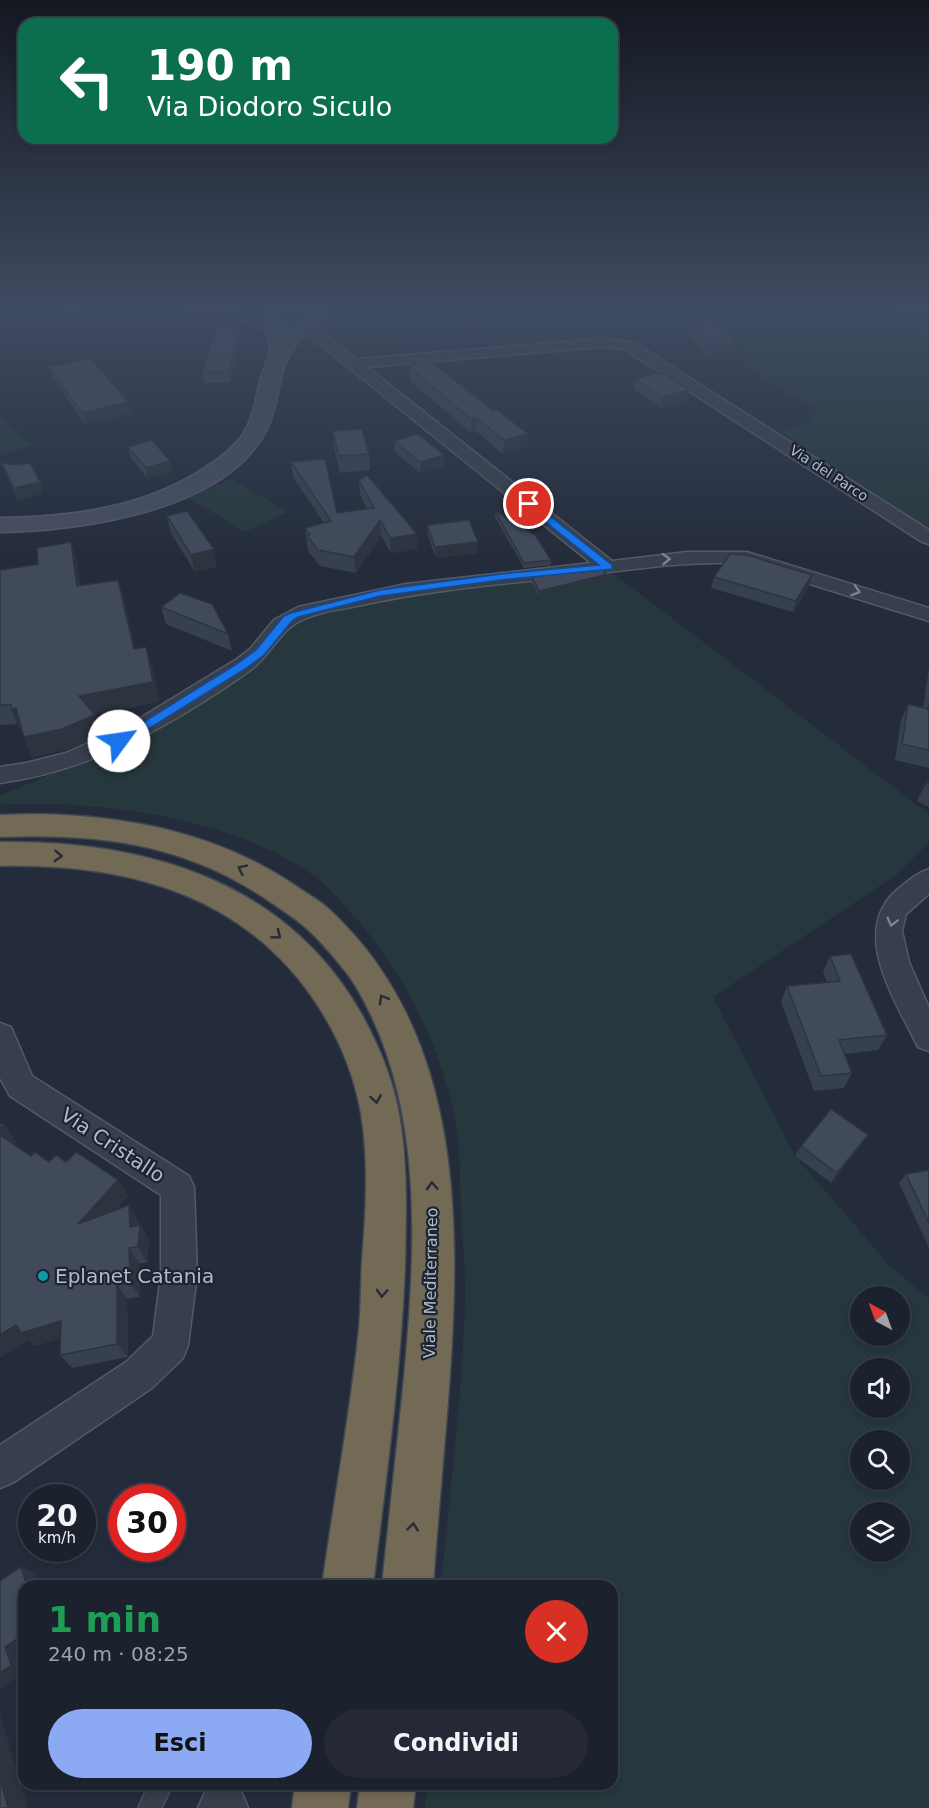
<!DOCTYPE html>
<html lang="it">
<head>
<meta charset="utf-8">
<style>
	body { margin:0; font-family:"DejaVu Sans",sans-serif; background:#242935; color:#f1f3f6; height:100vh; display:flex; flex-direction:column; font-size:22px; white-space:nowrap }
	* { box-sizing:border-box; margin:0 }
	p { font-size:20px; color:#a0a3aa }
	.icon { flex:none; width:33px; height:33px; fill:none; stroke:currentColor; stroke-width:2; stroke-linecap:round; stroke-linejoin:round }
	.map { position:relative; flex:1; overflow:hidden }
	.side { position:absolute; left:18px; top:1580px; width:600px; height:210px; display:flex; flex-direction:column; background:#1b212d; border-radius:18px; box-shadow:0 3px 9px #0003,0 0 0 2px #393e49 }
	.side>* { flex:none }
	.top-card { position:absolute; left:18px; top:18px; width:600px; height:126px; border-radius:18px; box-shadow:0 3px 9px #0003,0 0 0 2px #393e49; background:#0b6e4f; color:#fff; overflow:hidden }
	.needle { width:39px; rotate:319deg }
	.controls { position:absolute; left:850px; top:1286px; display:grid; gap:12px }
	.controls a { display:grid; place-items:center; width:60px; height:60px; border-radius:50%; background:#1b212d; box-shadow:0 3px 9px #0003,0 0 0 2px #393e49; font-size:30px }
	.speed { position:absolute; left:18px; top:1484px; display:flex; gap:12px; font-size:30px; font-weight:700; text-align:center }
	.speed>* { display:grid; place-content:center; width:78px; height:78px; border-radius:50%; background:#1b212d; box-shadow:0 3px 9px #0003,0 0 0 2px #393e49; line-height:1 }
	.speed small { font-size:15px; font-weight:400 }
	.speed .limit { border:9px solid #d22; background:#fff; color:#111 }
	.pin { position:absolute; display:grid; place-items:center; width:51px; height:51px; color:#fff; margin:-26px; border:3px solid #fff; border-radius:50%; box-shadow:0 2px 6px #0007 }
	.me { position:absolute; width:66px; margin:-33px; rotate:59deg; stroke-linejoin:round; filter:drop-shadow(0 0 4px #0008) }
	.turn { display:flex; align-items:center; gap:21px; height:126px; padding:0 30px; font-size:27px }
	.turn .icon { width:78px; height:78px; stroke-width:2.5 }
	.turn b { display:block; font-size:42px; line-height:51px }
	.round { display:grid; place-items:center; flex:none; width:63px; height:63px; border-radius:32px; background:#242935 }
	.head { display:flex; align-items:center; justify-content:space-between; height:102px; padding:0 30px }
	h1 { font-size:36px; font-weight:800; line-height:45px; color:#1e9e55 }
	.button { display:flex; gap:12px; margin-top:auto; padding:12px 30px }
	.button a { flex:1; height:69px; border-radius:36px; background:#8caaf4; color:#111; font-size:24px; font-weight:800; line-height:69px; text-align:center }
	.button a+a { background:#242935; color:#f1f3f6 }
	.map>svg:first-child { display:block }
	.green { fill:#26383d; fill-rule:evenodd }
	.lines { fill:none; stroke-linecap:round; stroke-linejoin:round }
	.lane-casing { stroke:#535a67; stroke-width:2 }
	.street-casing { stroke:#535a67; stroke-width:3 }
	.secondary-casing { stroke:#535a67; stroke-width:3 }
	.highway-casing { stroke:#404754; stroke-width:3 }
	.lane { fill:#383f4c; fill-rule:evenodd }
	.street { fill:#383f4c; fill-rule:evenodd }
	.secondary { fill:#464d5f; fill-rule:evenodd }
	.highway { fill:#726a55; fill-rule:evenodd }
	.wall { fill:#37404e }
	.shaded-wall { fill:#2d3440 }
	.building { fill:#404a5b; stroke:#2d3440; stroke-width:1.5 }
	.oneway { stroke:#7c8390 }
	.oneway2 { stroke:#262b35 }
	.route { fill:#1a73e8; stroke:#114b97; stroke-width:1.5 }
	.culture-dot { fill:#0f9aa8; stroke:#1d2431; stroke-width:2 }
	.labels { text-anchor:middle; stroke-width:4.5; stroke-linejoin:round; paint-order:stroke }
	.far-street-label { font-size:14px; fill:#b4bac8; stroke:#1d2431 }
	.street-label { font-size:16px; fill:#b4bac8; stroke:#1d2431 }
	.near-street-label { font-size:20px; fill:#b4bac8; stroke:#1d2431 }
	.near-poi-label { font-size:20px; fill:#b4bac8; stroke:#1d2431; text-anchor:start }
</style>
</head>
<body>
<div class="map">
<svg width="929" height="1808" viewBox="0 0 929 1808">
	<rect width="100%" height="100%" fill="#242c3c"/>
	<!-- green -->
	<g class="green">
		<path d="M322,304H690L713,323L896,304L929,336V531L818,461L800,443L781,432L812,422L817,410L741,365L752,363L729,335L719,330L630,337L626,335L509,346L504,333L486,334L484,331L340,343L321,328L329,318L319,309Z"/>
		<path d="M0,418L33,445L0,456Z"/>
		<path d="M231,479L288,512L245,532L189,498Z"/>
		<path d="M596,573L614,574L929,814V842L896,875L713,997L795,1156L890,1266L929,1299V1808H425L427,1784H612V1586L441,1585C450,1492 462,1398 465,1304C466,1275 463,1246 461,1217C460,1184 461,1147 454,1114C437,1035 397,959 340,901C332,892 323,882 313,875C231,817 98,799 0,805V796L121,744L295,620L378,597ZM861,1296H900V1335H861ZM861,1368H900V1407H861ZM861,1440H900V1479H861ZM861,1512H900V1551H861Z"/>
	</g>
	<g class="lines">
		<!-- lane casing -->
		<g class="lane-casing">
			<g id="lane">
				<path d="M91,304H107L70,311L66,309Z"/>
				<path d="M144,1784H167L169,1793L162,1808H138L145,1792Z"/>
			</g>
		</g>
		<!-- street casing -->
		<g class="street-casing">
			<g id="street">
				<path d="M176,304H201L274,320L276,323L269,327L178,307Z"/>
				<path d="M304,324L327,336L357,359L601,339L633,342L929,530V544L922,542L624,349L601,347L367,367L612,561L687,552H747L929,608V621L745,564C683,559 621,572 559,578C492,585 424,591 357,606C338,610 317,612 300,621C280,631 270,655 252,669C176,723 94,770 0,783V767L26,763L66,753L132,723L237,659L250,649L274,620L298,607L406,584L591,563L317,342L297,328L299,325Z"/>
				<path d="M929,869V894L906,914L902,931L909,962L929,1008V1051L918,1047C896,1001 848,931 898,889C908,881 917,873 929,869Z"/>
				<path d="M0,1023L11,1027L32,1076L189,1176L194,1187L197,1275L188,1345L183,1358L152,1388L14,1482L0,1488V1445L126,1362L153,1336L161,1275V1195L10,1096L0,1078Z"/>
				<path d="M225,1784L241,1791L248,1808H198L205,1792Z"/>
			</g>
		</g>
		<!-- secondary casing -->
		<g class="secondary-casing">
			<path id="secondary" d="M286,304L314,306L328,315L322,327C317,329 309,330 306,334C273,365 284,393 267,429C227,511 80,531 0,532V518C72,517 145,508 206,467C219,459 232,449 241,437C252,422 255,403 259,385C266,355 279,351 259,322C264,309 272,307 286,304ZM302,313L310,317L308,320L294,324L277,321L279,317L288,314Z"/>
		</g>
		<!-- highway casing -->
		<g class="highway-casing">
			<g id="highway">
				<path d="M32,814C125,815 215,832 293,884C305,893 320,900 331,911C459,1031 461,1211 450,1374C445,1445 438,1515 433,1586H382C389,1516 397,1447 404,1378C416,1246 425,1102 355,985C346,970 318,938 305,927C295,918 283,911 272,903C187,844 101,833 0,837V815Z"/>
				<path d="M0,842C146,840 287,881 362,1015C379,1046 393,1079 399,1114C408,1164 406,1214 405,1265C401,1372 386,1478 373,1586H322C334,1500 350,1415 359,1329C361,1306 361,1284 362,1261C366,1212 369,1162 361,1113C354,1075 339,1038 318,1006C246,894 126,863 0,866Z"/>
				<path d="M295,1784H351L348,1808H292Z"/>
				<path d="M360,1784H416L413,1808H357Z"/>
			</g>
		</g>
		<!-- lane -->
		<use href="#lane" class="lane"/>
		<!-- street -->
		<use href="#street" class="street"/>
		<!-- secondary -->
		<use href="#secondary" class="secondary"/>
		<!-- highway -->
		<use href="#highway" class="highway"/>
	</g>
	<!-- wall -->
	<g class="wall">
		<path d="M708,304H831L754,313L750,311L719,314Z"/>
		<path d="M895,304H929V336Z"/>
		<path d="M690,322L733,357L708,360L688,336Z"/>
		<path d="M243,338L231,383H204L202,372Z"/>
		<path d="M49,367L131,413L85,424L53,377Z"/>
		<path d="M410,368L527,447L503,454L476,431L471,433L410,381Z"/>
		<path d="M635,379L687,400L661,408L634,389Z"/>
		<path d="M333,431L369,454L370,470L340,473L334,447Z"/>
		<path d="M394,441L444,455V466L420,473L395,452Z"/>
		<path d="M128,447L170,461L172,472L148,479L131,458Z"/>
		<path d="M291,462L337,513L367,509L360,495L359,480L417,534V549L391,553L381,536L356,573L320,566L308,551L305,528L324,523L293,477Z"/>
		<path d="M2,463L40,482L43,493L18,500L6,474Z"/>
		<path d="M495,511L551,560V565L524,568L495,517Z"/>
		<path d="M167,516L217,566L195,572L171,533Z"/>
		<path d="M427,525L478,542V553L436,558L428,536Z"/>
		<path d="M71,542L77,561L80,585L118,580L124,599L135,649L146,647L152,666L159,702L95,714L102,734L69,749L32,757L24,737L21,728L19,729L17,724L0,725V570L38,564Z"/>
		<path d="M605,575L604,581L539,596L532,583V577Z"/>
		<path d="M812,575L809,586L793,612L711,588L714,577Z"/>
		<path d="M161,607L228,634L232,651L166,624Z"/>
		<path d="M929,667V768L895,760L901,720L908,704L923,708Z"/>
		<path d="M929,781V807L917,801L925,785Z"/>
		<path d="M830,956L887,1035L878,1050L845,1054L852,1073L844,1088L814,1091L781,1002L787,986L827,982L823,972Z"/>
		<path d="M0,1123L4,1125L16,1142L14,1145L31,1156L49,1162H66L118,1180L128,1196L115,1210L129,1205L138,1221L139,1225H140L149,1240L147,1263H139L140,1297L127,1299L128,1357L72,1368L60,1355V1338L34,1346L28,1340L0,1357Z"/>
		<path d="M868,1135L861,1145L831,1183L795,1156L801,1146Z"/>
		<path d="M929,1170V1248L899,1183L906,1174Z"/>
	</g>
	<!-- shaded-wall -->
	<g class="shaded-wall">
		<path d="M734,304H752L750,311L719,314L721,305Z"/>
		<path d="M755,304H831L754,313Z"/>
		<path d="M241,328L243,338L231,383L229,372Z"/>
		<path d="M736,342L733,357L708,360L711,345Z"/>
		<path d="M688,390L687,400L661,408L662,397Z"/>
		<path d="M128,402L131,413L85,424L82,413Z"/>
		<path d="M476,418V431L471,433V419Z"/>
		<path d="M528,434L527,447L503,454L504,440Z"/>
		<path d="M444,455V466L420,473V462Z"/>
		<path d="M170,461L172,472L148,479L146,468Z"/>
		<path d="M40,482L43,493L18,500L14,488Z"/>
		<path d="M380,520L381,536L356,573L354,557Z"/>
		<path d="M417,534V549L391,553L390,538Z"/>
		<path d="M71,542L77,561L83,605L77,586Z"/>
		<path d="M478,542V553L436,558L435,547Z"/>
		<path d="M214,549L217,566L195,572L191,555Z"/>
		<path d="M605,575L604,581L539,596V591Z"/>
		<path d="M812,575L809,586L793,612L796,601Z"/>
		<path d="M118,580L124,599L139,668L134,649Z"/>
		<path d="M146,647L152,666L159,702L86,716L79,696Z"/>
		<path d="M16,708L24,728L19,729L11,709Z"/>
		<path d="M95,715L102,734L69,749L32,757L24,737Z"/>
		<path d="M4,1125L16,1142L9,1150L0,1138V1129Z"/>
		<path d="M868,1135L861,1145L831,1183L837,1173Z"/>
		<path d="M118,1180L128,1196L89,1239L78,1224Z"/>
		<path d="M129,1205L138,1221L139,1236L140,1225L149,1240L147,1263L138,1247L130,1227Z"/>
		<path d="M129,1248L139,1263L140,1297L130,1283Z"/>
		<path d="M117,1284L127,1299L128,1357L117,1344Z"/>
		<path d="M61,1321L73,1335L34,1346L28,1340L0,1357V1335L16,1325Z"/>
		<path d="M21,1567L37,1575L41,1586H27Z"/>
		<path d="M24,1634V1652H23L24,1655V1673L0,1689V1673L5,1647Z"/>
		<path d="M0,1714L28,1808H8L0,1778Z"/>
	</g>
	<!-- building -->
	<g class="building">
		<path d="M719,304H734L721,305Z"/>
		<path d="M907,304H929V324Z"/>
		<path d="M220,317L241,328L229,372H202Z"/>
		<path d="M714,319L736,342L711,345L690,322Z"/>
		<path d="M421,354L492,410L496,409L528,434L504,440L476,418L471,419L410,368Z"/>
		<path d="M90,358L128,402L82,413L49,367Z"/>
		<path d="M661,372L688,390L662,397L635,379Z"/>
		<path d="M362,429L369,454L339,456L333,431Z"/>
		<path d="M418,434L444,455L420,462L394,441Z"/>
		<path d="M152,440L170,461L146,468L128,447Z"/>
		<path d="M325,459L337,513L374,508L359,480L367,475L417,534L390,538L380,520L354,557L318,550L307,536L310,534L305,528L331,521L291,462Z"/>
		<path d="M2,463L19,465L30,463L40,482L14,488Z"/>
		<path d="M187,511L214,549L191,555L167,516Z"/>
		<path d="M495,511L535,535L551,560L524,563Z"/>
		<path d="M469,520L478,542L435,547L427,525Z"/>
		<path d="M71,542L77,586L118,580L134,649L146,647L153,682L79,696L95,715L62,729L24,737L16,708L11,709V705H0V570L38,564L37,548Z"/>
		<path d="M730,554L747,555L812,575L796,601L714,577Z"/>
		<path d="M604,569L605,575L539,591L532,577Z"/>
		<path d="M180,593L212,604L228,634L161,607Z"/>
		<path d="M929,702V750L902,744L908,704L928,709Z"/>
		<path d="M929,781V787L925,785Z"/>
		<path d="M851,954L887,1035L839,1040L852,1073L821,1076L787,986L840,981L830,956Z"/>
		<path d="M831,1109L868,1135L837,1173L801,1146Z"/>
		<path d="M0,1123L4,1125L0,1129Z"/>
		<path d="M0,1135L31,1156L35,1152L49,1162L56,1155L66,1162L76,1152L118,1180L78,1224L129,1205L130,1227L140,1225L138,1247L129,1248L130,1283L117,1284V1344L60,1355L61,1321L21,1333L16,1325L0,1335Z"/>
		<path d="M929,1170V1223L906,1174Z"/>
		<path d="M21,1567L27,1586H24V1634L5,1647L11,1665L0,1673V1581Z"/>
		<path d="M0,1778L8,1808H0Z"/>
	</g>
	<!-- one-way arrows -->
	<defs><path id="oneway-chevron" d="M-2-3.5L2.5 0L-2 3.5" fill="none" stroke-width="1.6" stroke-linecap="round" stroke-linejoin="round" transform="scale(1.5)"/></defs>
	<g class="oneway">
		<use href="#oneway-chevron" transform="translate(666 559) rotate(-4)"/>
		<use href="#oneway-chevron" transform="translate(856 591) rotate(18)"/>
		<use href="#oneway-chevron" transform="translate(892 922) rotate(104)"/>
	</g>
	<g class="oneway2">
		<use href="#oneway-chevron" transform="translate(58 856) rotate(4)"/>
		<use href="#oneway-chevron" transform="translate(242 869) rotate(-154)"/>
		<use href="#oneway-chevron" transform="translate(277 935) rotate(39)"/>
		<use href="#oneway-chevron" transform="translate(383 999) rotate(-120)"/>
		<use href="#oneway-chevron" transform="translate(376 1099) rotate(80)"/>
		<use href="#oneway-chevron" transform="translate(432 1186) rotate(-93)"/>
		<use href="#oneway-chevron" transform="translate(382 1293) rotate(93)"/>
		<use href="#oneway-chevron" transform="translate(413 1527) rotate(-84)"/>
	</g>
	<!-- sky -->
	<linearGradient id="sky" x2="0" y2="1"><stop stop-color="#141821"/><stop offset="0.55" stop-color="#3f4b61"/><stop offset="1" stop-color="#3f4b61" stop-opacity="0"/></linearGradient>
	<rect width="929" height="557" fill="url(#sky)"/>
	<!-- route -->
	<path class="route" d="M526,502H532L612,565V569L501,580L380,596L298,617L292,621L264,655L245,669L124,744L119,745L113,741L237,664L256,650L284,616L291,613L380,590L501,574L599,565L526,506Z"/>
	<!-- markers -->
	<circle class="culture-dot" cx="43" cy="1276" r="6"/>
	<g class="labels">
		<!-- far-street labels -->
		<g class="far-street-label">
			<text transform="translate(829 473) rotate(33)" y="5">Via del Parco</text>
		</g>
		<!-- street labels -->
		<g class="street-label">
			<text transform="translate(430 1283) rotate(-89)" y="6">Viale Mediterraneo</text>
		</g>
		<!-- near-street labels -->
		<g class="near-street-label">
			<text transform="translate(113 1145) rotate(33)" y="7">Via Cristallo</text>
		</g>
		<!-- near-poi labels -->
		<g class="near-poi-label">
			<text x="55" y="1283">Eplanet Catania</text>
		</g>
	</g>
</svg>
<div class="controls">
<a><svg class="needle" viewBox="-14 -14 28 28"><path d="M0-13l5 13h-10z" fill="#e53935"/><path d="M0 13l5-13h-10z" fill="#a0a3aa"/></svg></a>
<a><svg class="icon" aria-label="sound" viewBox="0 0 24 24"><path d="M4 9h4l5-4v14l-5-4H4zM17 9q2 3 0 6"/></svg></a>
<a><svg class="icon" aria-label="search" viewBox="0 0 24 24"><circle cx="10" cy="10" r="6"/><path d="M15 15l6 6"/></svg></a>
<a><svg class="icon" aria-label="layers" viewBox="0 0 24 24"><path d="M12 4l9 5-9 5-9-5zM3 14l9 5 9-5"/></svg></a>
</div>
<div class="speed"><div>20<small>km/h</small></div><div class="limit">30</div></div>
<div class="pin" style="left:529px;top:504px;background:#d93025"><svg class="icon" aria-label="arrive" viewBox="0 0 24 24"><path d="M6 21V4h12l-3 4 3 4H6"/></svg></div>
<svg class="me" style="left:119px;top:741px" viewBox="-20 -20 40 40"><circle r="19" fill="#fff"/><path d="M0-13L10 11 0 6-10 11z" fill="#1a73e8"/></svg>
<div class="top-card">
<div class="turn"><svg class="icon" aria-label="left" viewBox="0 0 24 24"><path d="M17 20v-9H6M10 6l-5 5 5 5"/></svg><div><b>190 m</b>Via Diodoro Siculo</div></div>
</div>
<section class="side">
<div class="head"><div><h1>1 min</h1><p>240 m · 08:25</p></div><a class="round" style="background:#d93025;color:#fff"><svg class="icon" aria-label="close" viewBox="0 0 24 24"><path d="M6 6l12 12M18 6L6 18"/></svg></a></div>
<div class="button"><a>Esci</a><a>Condividi</a></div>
</section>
</div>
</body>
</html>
